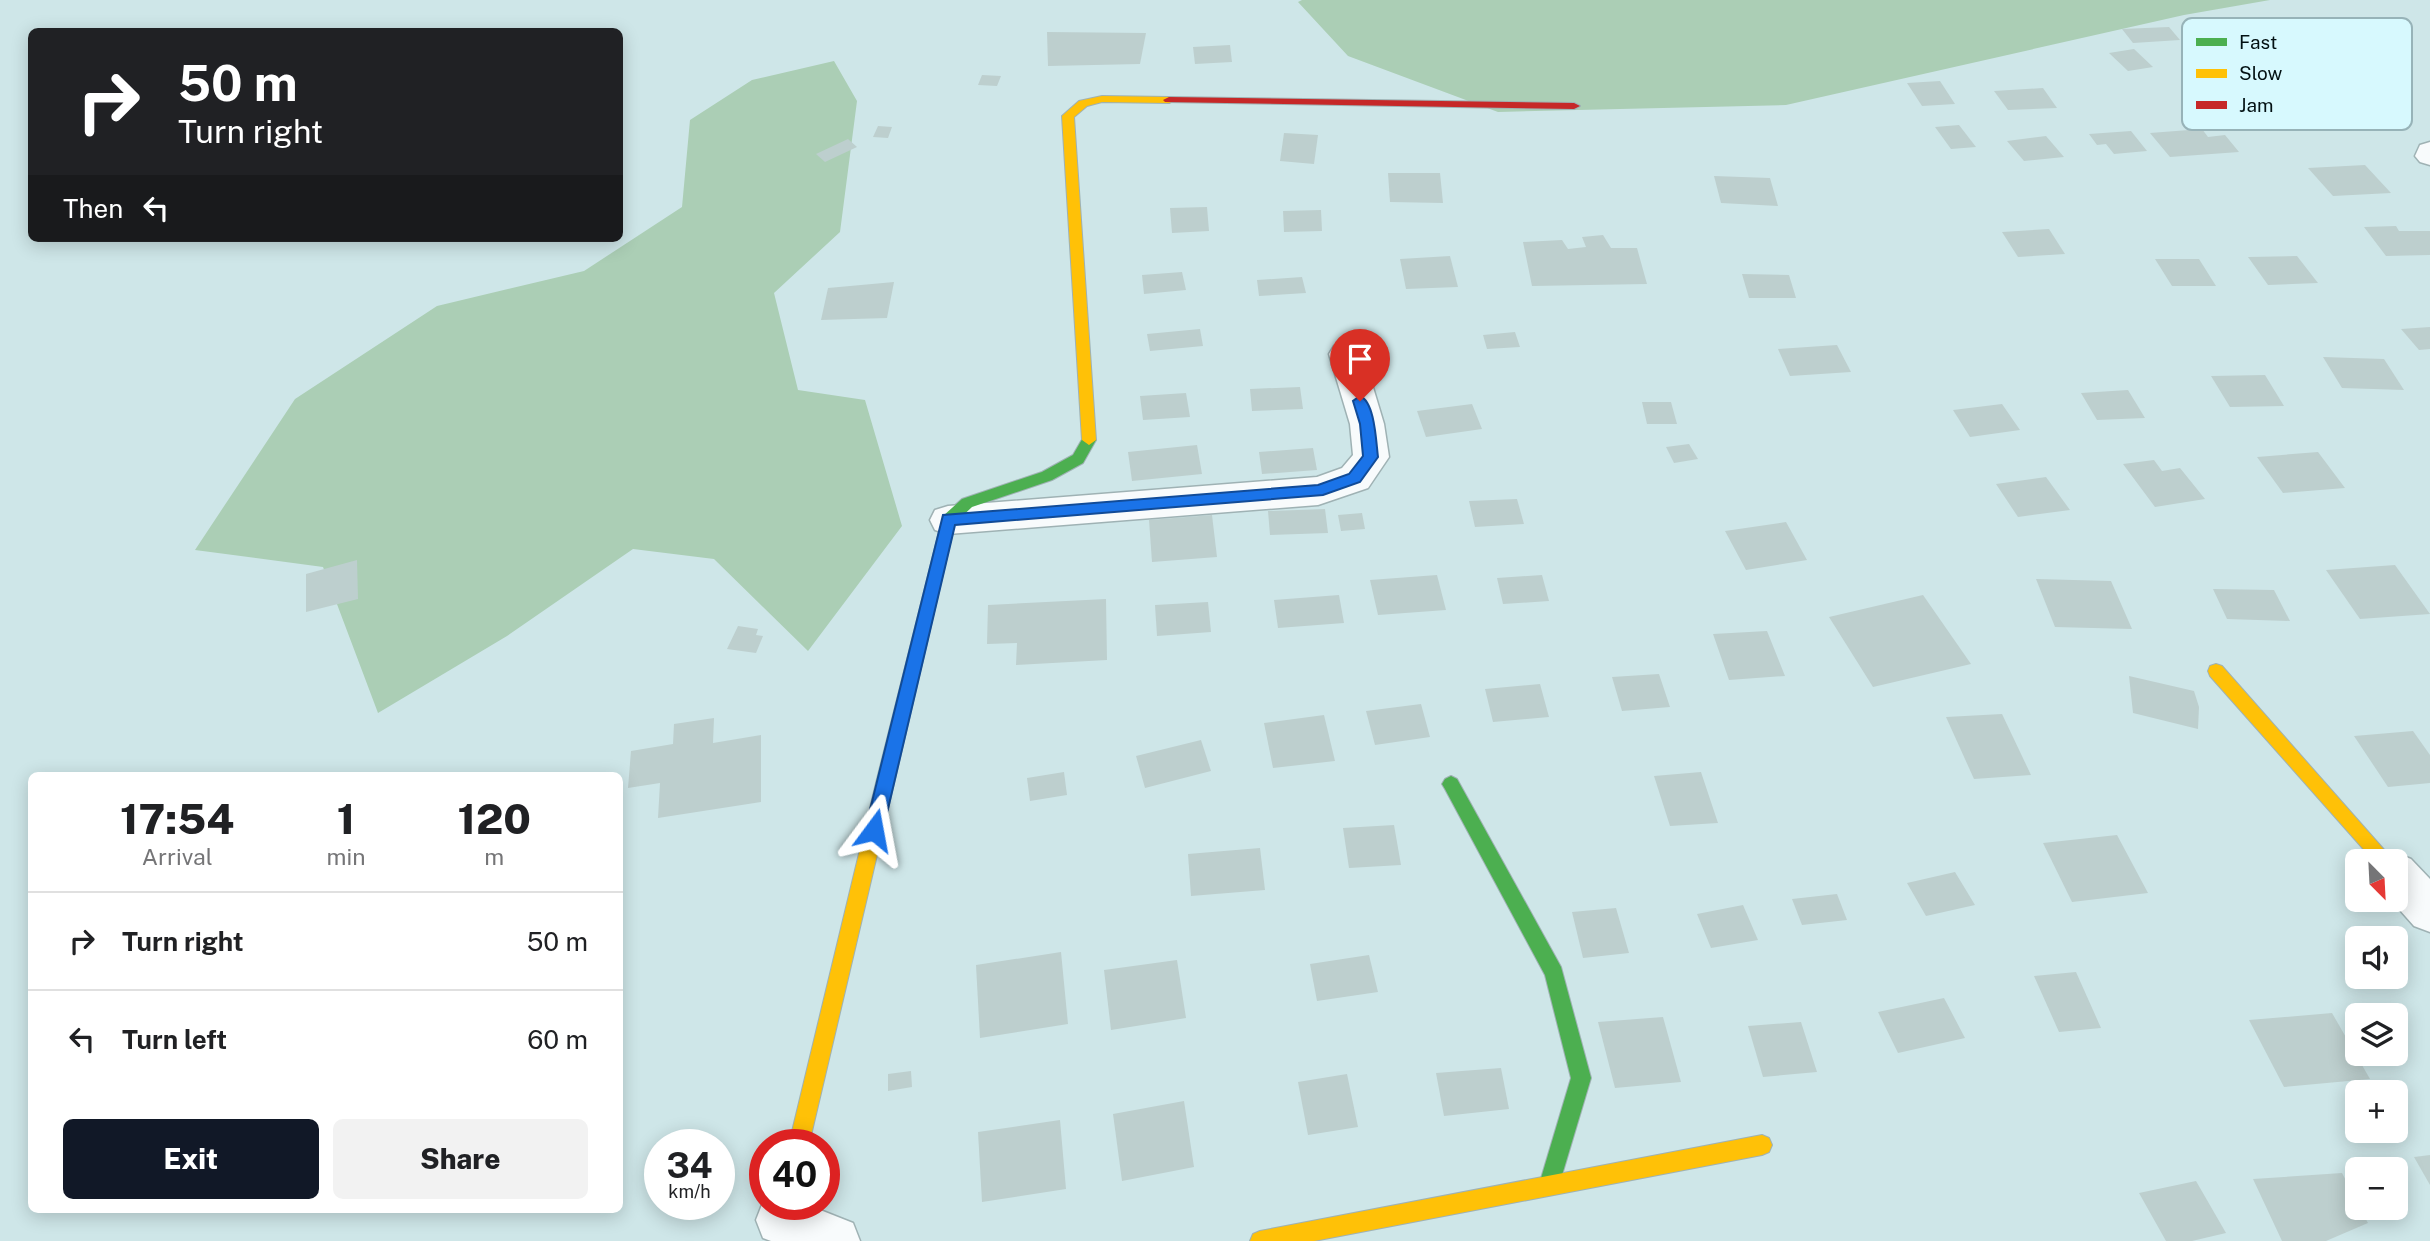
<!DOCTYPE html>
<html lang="en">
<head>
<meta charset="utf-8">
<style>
	body { margin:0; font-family:"Public Sans",sans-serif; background:#f2f2f2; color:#202124; height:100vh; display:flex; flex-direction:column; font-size:26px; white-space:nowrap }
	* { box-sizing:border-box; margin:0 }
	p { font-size:23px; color:#757577 }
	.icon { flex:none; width:38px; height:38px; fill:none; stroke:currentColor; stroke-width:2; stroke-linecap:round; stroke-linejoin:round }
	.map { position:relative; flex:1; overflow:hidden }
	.details { position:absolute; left:28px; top:772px; width:595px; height:441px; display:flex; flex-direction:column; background:#fff; border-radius:10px; box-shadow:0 4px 18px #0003 }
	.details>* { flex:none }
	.top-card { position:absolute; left:28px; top:28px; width:595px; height:214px; border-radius:10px; box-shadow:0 4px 18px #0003; background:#202124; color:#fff; overflow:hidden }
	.needle { width:46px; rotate:156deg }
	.fabs { position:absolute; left:2345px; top:849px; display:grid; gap:14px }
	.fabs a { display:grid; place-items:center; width:63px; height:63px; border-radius:10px; background:#fff; box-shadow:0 4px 18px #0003; font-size:35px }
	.speed { position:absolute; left:644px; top:1129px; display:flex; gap:14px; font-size:35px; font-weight:700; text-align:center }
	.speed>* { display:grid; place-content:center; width:91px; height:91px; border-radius:50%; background:#fff; box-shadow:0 4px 18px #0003; line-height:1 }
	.speed small { font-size:18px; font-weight:400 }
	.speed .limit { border:10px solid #d22; background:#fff; color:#111 }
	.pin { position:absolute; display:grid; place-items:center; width:60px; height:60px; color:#fff; margin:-72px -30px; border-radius:50% 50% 50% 0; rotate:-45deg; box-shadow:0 0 7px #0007 }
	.pin .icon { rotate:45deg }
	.me { position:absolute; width:77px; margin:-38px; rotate:13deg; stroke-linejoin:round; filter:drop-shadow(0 0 5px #0008) }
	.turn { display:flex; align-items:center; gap:24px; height:147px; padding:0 35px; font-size:32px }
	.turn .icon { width:91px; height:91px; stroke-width:2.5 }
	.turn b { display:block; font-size:49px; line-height:60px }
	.then { display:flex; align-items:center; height:66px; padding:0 35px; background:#0003; gap:14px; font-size:26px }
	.eta { display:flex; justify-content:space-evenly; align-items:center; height:119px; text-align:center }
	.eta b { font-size:42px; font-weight:800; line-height:49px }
	.action { display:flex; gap:14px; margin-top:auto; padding:14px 35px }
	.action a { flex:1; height:80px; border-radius:10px; background:#111827; color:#fff; font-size:28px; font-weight:800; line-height:80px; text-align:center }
	.action a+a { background:#f2f2f2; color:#202124 }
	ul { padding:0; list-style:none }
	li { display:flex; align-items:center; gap:21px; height:98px; padding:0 35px; border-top:2px solid #e0e0e0 }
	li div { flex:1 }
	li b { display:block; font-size:26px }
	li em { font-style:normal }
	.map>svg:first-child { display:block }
	.forest { fill:#abceb5 }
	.building { fill:#bdcfce }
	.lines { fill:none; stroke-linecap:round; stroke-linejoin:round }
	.street-casing { stroke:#9fb2b4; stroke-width:3 }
	.fast-casing { stroke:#9fb2b4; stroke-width:2 }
	.slow-casing { stroke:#9fb2b4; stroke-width:2 }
	.jam-casing { stroke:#9fb2b4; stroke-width:2 }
	.street { fill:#f8fbfc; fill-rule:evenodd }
	.fast { fill:#4caf50; fill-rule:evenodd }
	.slow { fill:#ffc107; fill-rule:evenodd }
	.jam { fill:#c62828; fill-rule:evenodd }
	.route { fill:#1a73e8; stroke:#114b97; stroke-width:2 }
	.key { fill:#d7f9fe; stroke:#97b3b8; stroke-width:2 }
	.key-label { font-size:19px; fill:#031113 }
</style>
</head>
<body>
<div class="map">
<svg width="2430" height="1241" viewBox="0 0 2430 1241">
	<rect width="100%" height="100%" fill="#cee6e8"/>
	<!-- forest -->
	<g class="forest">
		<path d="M1302,0H2270L2184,15L1786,105L1498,112L1348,56L1298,2Z"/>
		<path d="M834,61L857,101L840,232L774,293L798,390L865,400L902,526L808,651L714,559L633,549L507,636L378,713L323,567L195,550L295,399L437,306L584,271L682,207L690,120L752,80Z"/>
	</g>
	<!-- building -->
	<g class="building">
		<path d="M2169,27L2180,40L2133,43L2122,29Z"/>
		<path d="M1047,32L1146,33L1140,64L1048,66Z"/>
		<path d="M1230,45L1232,62L1195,64L1193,47Z"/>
		<path d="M2134,49L2153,67L2128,71L2109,53Z"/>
		<path d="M982,75L1001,76L997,86L978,85Z"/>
		<path d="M1940,81L1955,104L1922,106L1907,83Z"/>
		<path d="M2043,88L2057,108L2008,110L1994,91Z"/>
		<path d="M1959,125L1976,147L1951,149L1935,127Z"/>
		<path d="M878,126L892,127L888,138L873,137Z"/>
		<path d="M2202,129L2208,137L2225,135L2239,152L2170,157L2150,133Z"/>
		<path d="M2131,131L2147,151L2114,154L2106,144L2097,145L2089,134Z"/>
		<path d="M1284,133L1318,135L1314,164L1280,161Z"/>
		<path d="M2046,136L2064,157L2024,161L2007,141Z"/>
		<path d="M848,139L857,147L825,162L816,154Z"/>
		<path d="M2365,165L2391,193L2333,196L2308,168Z"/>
		<path d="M1388,173H1440L1443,203L1390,202Z"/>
		<path d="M1714,176L1770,178L1778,206L1721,203Z"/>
		<path d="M1207,207L1209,231L1172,233L1170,208Z"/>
		<path d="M1321,210L1322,231L1284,232L1283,211Z"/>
		<path d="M2396,226L2399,231H2430V255L2386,256L2364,227Z"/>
		<path d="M2049,229L2065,254L2018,257L2002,232Z"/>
		<path d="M1603,235L1611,248H1637L1647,284L1532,286L1523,242L1562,240L1568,249L1586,247L1582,237Z"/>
		<path d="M1450,256L1458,287L1406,289L1400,259Z"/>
		<path d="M2297,256L2318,283L2268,285L2248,257Z"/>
		<path d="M2155,259H2199L2216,286H2172Z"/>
		<path d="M1182,272L1186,290L1144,294L1142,275Z"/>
		<path d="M1742,274L1789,275L1796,298H1749Z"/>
		<path d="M1302,277L1306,293L1259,296L1257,280Z"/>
		<path d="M894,282L887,318L821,320L828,288Z"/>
		<path d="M2430,327V349L2419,350L2401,329Z"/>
		<path d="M1200,329L1203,346L1150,351L1147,334Z"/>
		<path d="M1515,332L1520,347L1487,349L1483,335Z"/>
		<path d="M1837,345L1851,372L1790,376L1778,349Z"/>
		<path d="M2323,357L2384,359L2404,390L2342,388Z"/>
		<path d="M2265,375L2284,406L2230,407L2211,376Z"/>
		<path d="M1300,387L1303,409L1252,411L1250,389Z"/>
		<path d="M2128,390L2145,418L2097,420L2081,393Z"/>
		<path d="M1186,393L1190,417L1143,420L1140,396Z"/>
		<path d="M1642,402H1671L1677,424H1647Z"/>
		<path d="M1472,404L1482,429L1426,437L1417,411Z"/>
		<path d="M2002,404L2020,430L1970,437L1953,410Z"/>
		<path d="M1689,444L1698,459L1674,463L1666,447Z"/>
		<path d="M1197,445L1202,474L1132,481L1128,452Z"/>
		<path d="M1313,448L1317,470L1262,474L1259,452Z"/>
		<path d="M2318,452L2345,488L2283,493L2257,457Z"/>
		<path d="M2154,460L2162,471L2180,468L2205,499L2155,507L2123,464Z"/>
		<path d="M2046,477L2070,510L2018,517L1996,484Z"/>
		<path d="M1517,499L1524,524L1475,527L1469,501Z"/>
		<path d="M1325,509L1328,533L1270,535L1268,511Z"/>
		<path d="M1362,513L1365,529L1341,531L1338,515Z"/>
		<path d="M1212,515L1217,557L1152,562L1149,520Z"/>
		<path d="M1786,522L1807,560L1746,570L1725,531Z"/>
		<path d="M357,560L358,599L306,612V574Z"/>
		<path d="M2395,565L2430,614L2360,619L2326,570Z"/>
		<path d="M1437,575L1446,610L1378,615L1370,580Z"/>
		<path d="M1542,575L1549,601L1503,604L1497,578Z"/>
		<path d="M2036,579L2111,581L2132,629L2055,627Z"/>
		<path d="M2213,589L2274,590L2290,621L2227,619Z"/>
		<path d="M1339,595L1344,623L1278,628L1274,600Z"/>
		<path d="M1923,595L1971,664L1873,687L1829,617Z"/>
		<path d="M1106,599L1107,660L1016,665L1017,643L987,644L988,605Z"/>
		<path d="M1208,602L1211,632L1157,636L1155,605Z"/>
		<path d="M738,626L758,629L756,635L763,636L756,653L727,649Z"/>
		<path d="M1767,631L1785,676L1729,680L1713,634Z"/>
		<path d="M1659,674L1670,707L1622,711L1612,677Z"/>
		<path d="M2129,676L2194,691L2199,707L2198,729L2133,713Z"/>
		<path d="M1540,684L1549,717L1493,722L1485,689Z"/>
		<path d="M1421,704L1430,737L1375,745L1366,711Z"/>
		<path d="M2002,714L2031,775L1974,779L1946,717Z"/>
		<path d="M1324,715L1335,761L1273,768L1264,723Z"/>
		<path d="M714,718L713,743L761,735V802L658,818L660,783L628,788L631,751L673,744L674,724Z"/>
		<path d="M2413,731L2430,755V783L2388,787L2354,736Z"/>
		<path d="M1201,740L1211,771L1145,788L1136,756Z"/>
		<path d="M1064,772L1067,795L1030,801L1027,778Z"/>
		<path d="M1701,772L1718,823L1670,826L1654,776Z"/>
		<path d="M1394,825L1401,865L1349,868L1343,828Z"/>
		<path d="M2117,835L2148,893L2072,902L2043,843Z"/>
		<path d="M1260,848L1265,890L1191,896L1188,854Z"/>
		<path d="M1955,872L1975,905L1926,916L1907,883Z"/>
		<path d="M1837,894L1847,920L1802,925L1792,899Z"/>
		<path d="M1743,905L1758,940L1711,948L1697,914Z"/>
		<path d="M1616,908L1629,953L1583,958L1572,912Z"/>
		<path d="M1061,952L1068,1024L980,1038L976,965Z"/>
		<path d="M1369,955L1378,992L1317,1001L1310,964Z"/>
		<path d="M1177,960L1186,1018L1111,1030L1104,970Z"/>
		<path d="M2076,972L2101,1028L2059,1032L2034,976Z"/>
		<path d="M1944,998L1965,1038L1898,1053L1878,1012Z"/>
		<path d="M2332,1013L2370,1079L2284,1087L2249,1020Z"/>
		<path d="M1663,1017L1681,1082L1615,1088L1598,1022Z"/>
		<path d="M1801,1022L1817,1072L1763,1077L1748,1026Z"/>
		<path d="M1501,1068L1509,1109L1444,1116L1436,1073Z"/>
		<path d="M911,1071L912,1087L888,1091V1074Z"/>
		<path d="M1347,1074L1358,1127L1308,1135L1298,1082Z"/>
		<path d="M1184,1101L1194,1167L1122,1181L1113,1114Z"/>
		<path d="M1060,1120L1066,1189L982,1202L978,1132Z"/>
		<path d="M2430,1155V1185L2414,1157Z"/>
		<path d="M2342,1173L2357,1202V1208H2360L2368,1223L2326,1241H2282L2253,1179Z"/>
		<path d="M2196,1181L2226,1233L2192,1241H2166L2139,1193Z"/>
	</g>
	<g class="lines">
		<!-- street casing -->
		<g class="street-casing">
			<g id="street">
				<path d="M2430,142V165L2420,162L2415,156L2420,145Z"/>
				<path d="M1346,342L1358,346L1363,354L1384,424L1389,457L1368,488L1318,505L948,534L935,530L930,520L935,510L948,506L1317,477L1342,468L1353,455L1350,424L1329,354L1334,346Z"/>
				<path d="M2396,853L2411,859L2430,879V932L2414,926L2391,900H2396V861H2380Z"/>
				<path d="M763,1202L805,1204L853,1223L860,1241H771L763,1238L756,1220Z"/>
			</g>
		</g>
		<!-- fast casing -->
		<g class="fast-casing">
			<g id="fast">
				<path d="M1089,435L1096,440L1083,463L1052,480L972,507L955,523L894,783L891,788L885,791L879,788L876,783L943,516L962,499L1042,472L1073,455L1084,436Z"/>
				<path d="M1451,776L1457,779L1561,967L1591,1078L1559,1185L1556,1192L1549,1195L1542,1192L1539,1185L1571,1078L1545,975L1445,789L1442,784L1445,779Z"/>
			</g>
		</g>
		<!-- slow casing -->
		<g class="slow-casing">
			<g id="slow">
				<path d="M1102,96L1169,97L1175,100L1169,103L1102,102L1087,106L1074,117L1096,440L1089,445L1082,440L1062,116L1079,101Z"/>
				<path d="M2216,664L2222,666L2394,861H2374L2210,676L2208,671L2210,666Z"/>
				<path d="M885,775L891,778L894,783L809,1144H789L876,783L879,778Z"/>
				<path d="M1762,1135L1769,1138L1772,1145L1769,1152L1762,1155L1314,1241H1250L1253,1234L1260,1231Z"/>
			</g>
		</g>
		<!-- jam casing -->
		<g class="jam-casing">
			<path id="jam" d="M1169,97L1574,103L1580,106L1574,109L1165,102L1163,100Z"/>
		</g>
		<!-- street -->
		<use href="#street" class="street"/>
		<!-- fast -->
		<use href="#fast" class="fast"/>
		<!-- slow -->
		<use href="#slow" class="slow"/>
		<!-- jam -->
		<use href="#jam" class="jam"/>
	</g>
	<!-- route -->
	<path class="route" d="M1360,396C1375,402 1376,442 1378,457L1360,482L1323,495L955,525L883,830L880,835L874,838L868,835L865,830L943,515L1318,485L1349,474L1363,456L1360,424L1353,401Z"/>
	<!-- legend -->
	<rect x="2182" y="18" width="230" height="112" rx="10" class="key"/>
	<rect x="2196" y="38" width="31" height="8" fill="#4caf50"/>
	<rect x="2196" y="69" width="31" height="9" fill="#ffc107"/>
	<rect x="2196" y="101" width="31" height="8" fill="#c62828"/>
	<g class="key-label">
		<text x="2239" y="49">Fast</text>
		<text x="2239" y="80">Slow</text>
		<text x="2239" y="112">Jam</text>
	</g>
</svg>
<div class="fabs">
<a><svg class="needle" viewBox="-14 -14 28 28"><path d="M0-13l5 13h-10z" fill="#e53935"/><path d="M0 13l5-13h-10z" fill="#757577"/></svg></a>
<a><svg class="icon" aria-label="sound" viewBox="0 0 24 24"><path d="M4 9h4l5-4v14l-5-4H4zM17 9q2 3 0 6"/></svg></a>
<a><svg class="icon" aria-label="layers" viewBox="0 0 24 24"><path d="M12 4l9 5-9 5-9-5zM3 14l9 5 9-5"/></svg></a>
<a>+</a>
<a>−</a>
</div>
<div class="speed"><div>34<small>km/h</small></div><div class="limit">40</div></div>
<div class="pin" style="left:1360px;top:401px;background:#d93025"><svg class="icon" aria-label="arrive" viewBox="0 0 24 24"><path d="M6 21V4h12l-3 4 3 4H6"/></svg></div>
<svg class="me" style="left:874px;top:830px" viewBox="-20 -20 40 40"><path d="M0-17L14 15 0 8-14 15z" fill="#1a73e8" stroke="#fff" stroke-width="4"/></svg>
<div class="top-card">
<div class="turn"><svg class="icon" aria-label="right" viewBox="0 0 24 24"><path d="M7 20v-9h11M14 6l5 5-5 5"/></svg><div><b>50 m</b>Turn right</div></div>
<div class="then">Then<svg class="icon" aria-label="left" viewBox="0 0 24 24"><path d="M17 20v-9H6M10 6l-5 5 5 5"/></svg></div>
</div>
<section class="details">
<div class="eta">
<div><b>17:54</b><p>Arrival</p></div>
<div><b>1</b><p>min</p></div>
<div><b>120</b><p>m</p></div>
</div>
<ul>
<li><svg class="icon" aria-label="right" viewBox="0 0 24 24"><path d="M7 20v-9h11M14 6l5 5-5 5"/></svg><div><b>Turn right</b></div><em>50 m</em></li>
<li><svg class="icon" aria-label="left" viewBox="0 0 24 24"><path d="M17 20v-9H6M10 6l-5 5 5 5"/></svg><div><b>Turn left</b></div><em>60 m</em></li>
</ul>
<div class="action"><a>Exit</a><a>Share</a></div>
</section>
</div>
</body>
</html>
